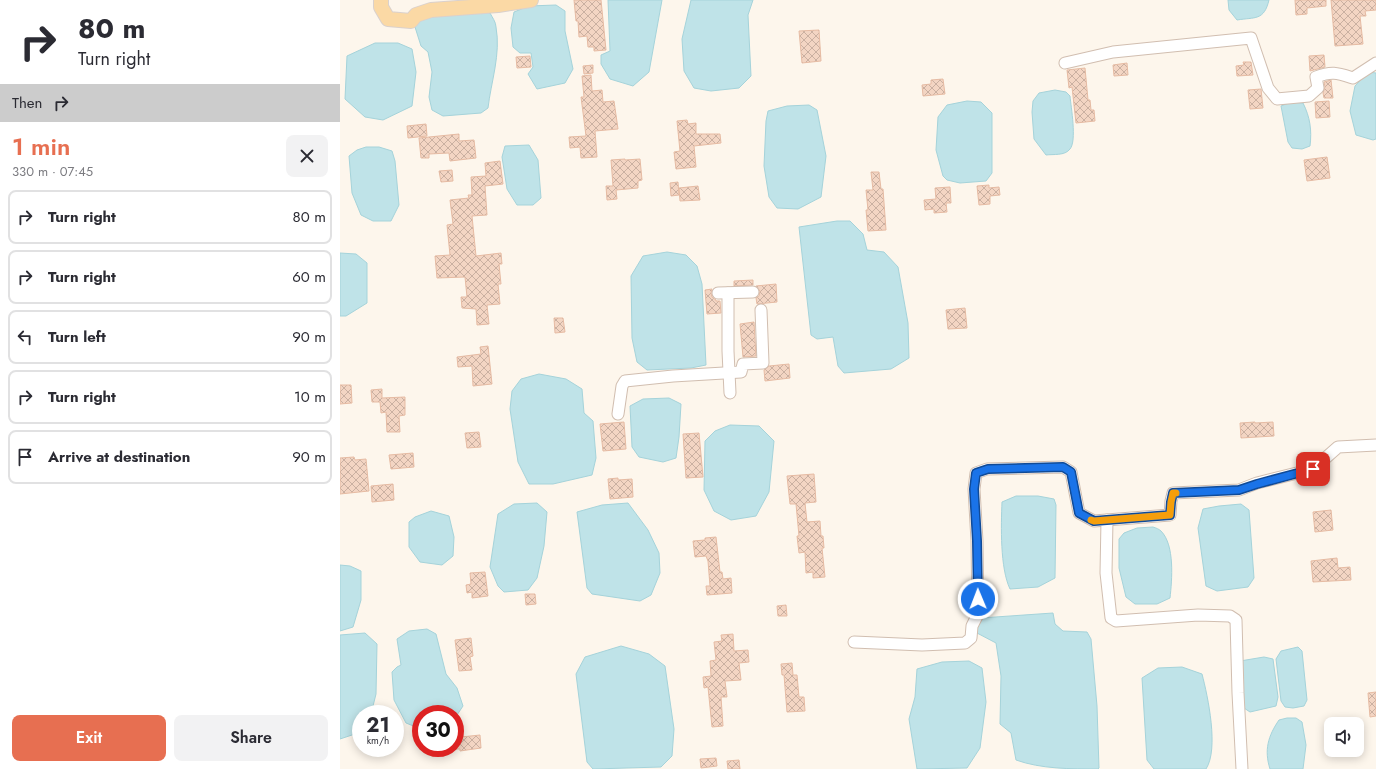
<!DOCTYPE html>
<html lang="en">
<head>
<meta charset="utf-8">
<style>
	body { margin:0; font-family:Jost,sans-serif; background:#f2f2f3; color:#2b2b33; height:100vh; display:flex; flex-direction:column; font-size:15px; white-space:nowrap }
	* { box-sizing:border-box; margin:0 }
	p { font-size:13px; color:#7c7c81 }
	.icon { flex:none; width:22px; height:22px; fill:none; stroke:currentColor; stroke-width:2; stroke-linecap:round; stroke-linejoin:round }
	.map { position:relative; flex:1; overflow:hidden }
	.panel { display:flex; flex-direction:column; background:#fff; width:340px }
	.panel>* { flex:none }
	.banner { background:#fff; color:#2b2b33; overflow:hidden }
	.controls { position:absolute; left:984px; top:717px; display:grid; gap:8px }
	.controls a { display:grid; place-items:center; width:40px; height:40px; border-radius:8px; background:#fff; box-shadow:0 2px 10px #0003; font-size:20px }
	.speed { position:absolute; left:12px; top:705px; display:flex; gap:8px; font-size:20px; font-weight:700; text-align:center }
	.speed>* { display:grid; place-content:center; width:52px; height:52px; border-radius:50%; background:#fff; box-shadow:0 2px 10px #0003; line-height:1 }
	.speed small { font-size:10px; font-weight:400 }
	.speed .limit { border:6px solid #d22; background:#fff; color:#111 }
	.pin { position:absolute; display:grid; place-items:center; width:34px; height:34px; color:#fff; margin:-17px; border-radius:8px; box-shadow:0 2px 6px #0006 }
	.me { position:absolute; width:44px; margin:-22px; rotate:359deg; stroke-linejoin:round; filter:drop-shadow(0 0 3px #0008) }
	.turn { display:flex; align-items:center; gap:14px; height:84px; padding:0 12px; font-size:18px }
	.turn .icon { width:52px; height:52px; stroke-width:2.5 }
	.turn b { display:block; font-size:28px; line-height:34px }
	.then { display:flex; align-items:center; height:38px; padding:0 12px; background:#0003; gap:8px; font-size:15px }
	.round { display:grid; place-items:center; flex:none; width:42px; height:42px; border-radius:8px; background:#f2f2f3 }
	.head { display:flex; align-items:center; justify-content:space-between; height:68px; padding:0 12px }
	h1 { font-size:24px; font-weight:600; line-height:30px; color:#e76f51 }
	.action { display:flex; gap:8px; margin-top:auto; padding:8px 12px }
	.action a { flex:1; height:46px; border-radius:8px; background:#e76f51; color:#fff; font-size:16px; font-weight:600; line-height:46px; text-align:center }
	.action a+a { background:#f2f2f3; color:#2b2b33 }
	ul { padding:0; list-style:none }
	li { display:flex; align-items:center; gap:12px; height:54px; margin:0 8px 6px; padding:0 4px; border:2px solid #e1e1e2; border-radius:8px }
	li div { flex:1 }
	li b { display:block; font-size:15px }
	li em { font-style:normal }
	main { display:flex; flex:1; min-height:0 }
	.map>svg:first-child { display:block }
	.water { fill:#bfe3e8; stroke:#a5d3da }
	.building { fill:url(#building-cross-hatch); stroke:#e6bba3 }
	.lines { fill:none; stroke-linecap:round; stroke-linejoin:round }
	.minor-casing { stroke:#d1beb0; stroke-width:13 }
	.major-casing { stroke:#dad1cd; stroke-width:16 }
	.minor { stroke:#fff; stroke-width:11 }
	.major { stroke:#fbd9a5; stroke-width:14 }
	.route-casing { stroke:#114b97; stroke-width:10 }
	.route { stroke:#1a73e8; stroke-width:7 }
	.slow { stroke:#f59e0b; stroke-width:7 }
</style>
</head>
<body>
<main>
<section class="panel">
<div class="banner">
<div class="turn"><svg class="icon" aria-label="right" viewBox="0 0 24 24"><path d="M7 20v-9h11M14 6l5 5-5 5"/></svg><div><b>80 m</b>Turn right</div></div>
<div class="then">Then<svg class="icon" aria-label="right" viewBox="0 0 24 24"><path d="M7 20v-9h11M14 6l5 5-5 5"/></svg></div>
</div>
<div class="head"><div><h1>1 min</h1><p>330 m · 07:45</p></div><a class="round"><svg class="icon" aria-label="close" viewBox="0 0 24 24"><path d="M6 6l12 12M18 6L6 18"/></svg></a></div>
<ul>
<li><svg class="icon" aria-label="right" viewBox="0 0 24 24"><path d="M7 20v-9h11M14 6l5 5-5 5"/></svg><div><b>Turn right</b></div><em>80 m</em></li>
<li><svg class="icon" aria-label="right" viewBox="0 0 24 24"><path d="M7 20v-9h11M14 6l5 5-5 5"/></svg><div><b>Turn right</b></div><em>60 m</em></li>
<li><svg class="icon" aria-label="left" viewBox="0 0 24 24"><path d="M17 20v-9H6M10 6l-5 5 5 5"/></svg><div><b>Turn left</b></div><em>90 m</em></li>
<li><svg class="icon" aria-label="right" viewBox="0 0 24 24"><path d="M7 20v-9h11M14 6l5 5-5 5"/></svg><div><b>Turn right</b></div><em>10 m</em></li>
<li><svg class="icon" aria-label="arrive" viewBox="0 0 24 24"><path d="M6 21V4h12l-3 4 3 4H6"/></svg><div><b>Arrive at destination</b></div><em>90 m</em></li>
</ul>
<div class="action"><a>Exit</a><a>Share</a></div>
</section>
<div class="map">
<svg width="1036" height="769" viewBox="0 0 1036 769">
	<defs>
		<pattern id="building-cross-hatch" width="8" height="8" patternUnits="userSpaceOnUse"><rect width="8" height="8" fill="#f3d5c3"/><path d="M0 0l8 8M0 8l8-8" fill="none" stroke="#cab0a1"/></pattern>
	</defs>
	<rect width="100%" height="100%" fill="#fdf6ec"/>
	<!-- water -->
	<g class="water">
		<path d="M268,0H322L309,72L293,86L270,79L261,64V55L270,51Z"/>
		<path d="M351,0H413L408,15L411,76L399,88L371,91L354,88L344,71L342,39Z"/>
		<path d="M888,0H929C924,21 915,17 897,20L889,10Z"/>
		<path d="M216,5L225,11V31L233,69L225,83L197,89L188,74L193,67L191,53H180L173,47L171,28L174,12L189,6Z"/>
		<path d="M136,10L150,13C152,17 156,22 156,27C161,54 151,82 148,108L141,113L103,116L92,110L89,97L92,72L88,52L81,46L75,27L77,20L98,14Z"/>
		<path d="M35,43H58L72,49L76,72L72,106L43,120L25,117L5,99L7,56Z"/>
		<path d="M1028,72L1036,73V139L1033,140L1016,135L1010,111L1015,86Z"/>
		<path d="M715,90L726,92L730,96C731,107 737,141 730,149C725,156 713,154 706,155L694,139L692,112L693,101L699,93Z"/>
		<path d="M627,101L641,102L652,113V173L646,181L620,183L607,180L603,176L596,150L598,117L607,105Z"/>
		<path d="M951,102L963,103C970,117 972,130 970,146L962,149L952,148L948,142L941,106Z"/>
		<path d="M469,105L477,110L486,156L481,197L458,209L437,208L429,197L424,166L426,121L428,111L447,106Z"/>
		<path d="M189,145L198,160L201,198L193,205H177L167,189L162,157L165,146Z"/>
		<path d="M26,147H39L52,151L55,161L59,205L51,221H33L21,215L12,193L9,156L17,150Z"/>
		<path d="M497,221H510L523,234L527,250L544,252L558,267L568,323L569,358L551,369L504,373L498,366L493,337L477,339L471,335L459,227Z"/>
		<path d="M327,252L346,255L357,266L362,284L366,365L351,368L307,370L297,362L292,338L291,276L303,256Z"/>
		<path d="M0,253L16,254L27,263V303L6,316H0Z"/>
		<path d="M199,374L226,379L242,389L244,413L253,421L256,458L252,475L213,484H189L178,462L170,409L172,391L181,379Z"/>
		<path d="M329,398L341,404L339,437L336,458L323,462L299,457L292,447L290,406L303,399Z"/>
		<path d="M390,425L419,426L434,441L429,492L416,516L391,520L374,511L364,490L365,441L375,431Z"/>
		<path d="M676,496H698L714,499L716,505L715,578L698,587L670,589C660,568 661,526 662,502Z"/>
		<path d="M197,503L207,512L204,546L197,578L188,590L164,592L158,586L150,567L158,514L174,504Z"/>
		<path d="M288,503L308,530L319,553L320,573L311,595L300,601L252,594L247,588L237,512L262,505Z"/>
		<path d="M901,504L909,510L914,578L908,587L877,591L866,586L858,528L863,509L879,506Z"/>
		<path d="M91,511L109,516L114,537L113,556L102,565L80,562L69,547V522L75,517Z"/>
		<path d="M813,527C816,528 819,529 821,531C835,545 832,580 830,598L817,604H795L786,597L779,568V539L784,533L797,528Z"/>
		<path d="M0,565L10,566L21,571V600L13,627L0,631Z"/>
		<path d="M713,613L715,624L723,631L747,632L751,639L757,706L759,768L758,769C731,769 701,769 676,760L671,733L660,724L661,676L656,643L637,633L635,624L641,618Z"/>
		<path d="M87,629L96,634L106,674L117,688L123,706L115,718V714H81V729L66,723L54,700L52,672L57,667L61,665L57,639L69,631Z"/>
		<path d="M25,633L37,644L36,694L31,714H21V732L0,739V635Z"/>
		<path d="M281,646L309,654L325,666L334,729L332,756L321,767L253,769L247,762L236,674L245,657Z"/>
		<path d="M958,647L962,651L967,700L964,706L953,708L945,707L941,701L936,659L941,651Z"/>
		<path d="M924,657L933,659L938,697L936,706L910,712L904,708L900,661Z"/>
		<path d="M629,661L642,668L646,702L640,748L627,768L577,769L569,719L575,697L577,669L602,662Z"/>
		<path d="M842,667L862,674C868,697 879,749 866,769H814L807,760L802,678L818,668Z"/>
		<path d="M947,718H956L962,722L966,745L963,769H930C924,750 928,736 939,720Z"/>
	</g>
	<!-- building -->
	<g class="building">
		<path d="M234,0H261L266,50L254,51V47H248L247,36L239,37L238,21H236Z"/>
		<path d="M955,0H986V6L967,8V14L956,15Z"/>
		<path d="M991,0H1036V10L1025,11L1026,16H1020L1023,44L995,46Z"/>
		<path d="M479,30L481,61L462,63L459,31Z"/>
		<path d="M984,55L985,67L970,71L969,56Z"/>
		<path d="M190,56L191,67L177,68L176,57Z"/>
		<path d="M903,62H911L913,75L897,76L896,66L904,65Z"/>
		<path d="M787,63L788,75L774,76L773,65Z"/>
		<path d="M253,65V73L244,74L243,66Z"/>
		<path d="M745,68L748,100H750L751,110H754L755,121L736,123L732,87L729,88L727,70Z"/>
		<path d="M251,75L252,91L262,90L263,102L274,101L278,129L255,131L257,157L241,158L240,147L230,148L229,137L246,136L241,97H244L242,76Z"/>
		<path d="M603,79L605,94L583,96L582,85L591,84V80Z"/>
		<path d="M991,80L993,98H984L983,93L985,87L984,82Z"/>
		<path d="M921,89L923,108L910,109L908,90Z"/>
		<path d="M989,101L990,117L976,118L975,102Z"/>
		<path d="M347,120L348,124L356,123V134H380L381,143L354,146L356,167L336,169L334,152L340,151L337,121Z"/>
		<path d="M86,124L87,136L68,138L67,126Z"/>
		<path d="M119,134V141L134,140L136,158L110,161L109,153L89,154V158H81L79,138Z"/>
		<path d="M987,157L990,178L967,181L964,160Z"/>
		<path d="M285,159V160L300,159L302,180L298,181V188L276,190L277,199L267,200L266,186H273L271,160Z"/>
		<path d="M160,161L163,184L145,186L147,215L132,216L136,256L161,253L162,264H159L161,284H158L160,304L147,305L149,324L137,325L136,309L122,308L121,297H127L125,277L97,278L95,256L110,255L107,225L113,224L110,200L129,198L128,195H132L131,177L146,176L145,163Z"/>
		<path d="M112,170L113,181L101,182L99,171Z"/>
		<path d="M531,172H539L541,189H543L546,230L528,231L526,210H528L526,190H533Z"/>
		<path d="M338,182L339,195L331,196L330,183Z"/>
		<path d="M649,185V188L659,187L660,195L650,196V204L639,205L637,186Z"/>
		<path d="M358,186L360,200L340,201L339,188Z"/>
		<path d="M610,187L611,203H606L607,212L594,213V209L585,210L584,200L596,199L595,188Z"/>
		<path d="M413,280V285L394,286V281Z"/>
		<path d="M436,284L437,302L417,304L416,298L419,296L420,291L416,286Z"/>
		<path d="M372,289L371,293L372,297L376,300V301H380L381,313L367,314L365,290Z"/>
		<path d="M625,308L627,328L608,329L606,310Z"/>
		<path d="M214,318H223L225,332L215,333Z"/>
		<path d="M414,322L416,356L403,357L400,324Z"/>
		<path d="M148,346L152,384L133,386L132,366L118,367L117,357L141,354L140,347Z"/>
		<path d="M449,364L450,378L425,381L424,370L429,366Z"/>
		<path d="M0,385H11L12,403L0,404Z"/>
		<path d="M42,389V398L65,397V415L59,416L60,432H47L46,412L41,413L40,402H32L31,390Z"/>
		<path d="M284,422L286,449L263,451L260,424Z"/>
		<path d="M915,422V423L933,422L934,436L901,438L900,423Z"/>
		<path d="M139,432L141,447L127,448L125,433Z"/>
		<path d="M359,433L363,477L346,478L343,434Z"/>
		<path d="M73,453L74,467L51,469L49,455Z"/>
		<path d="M14,457L15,460L26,459L29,491L0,494V458Z"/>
		<path d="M474,474L476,502L465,503L467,522L480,521L481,536H483L484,548H482L485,577L473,578V572L466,573L465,552L459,553L457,536H459L456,504H450L447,476Z"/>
		<path d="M278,478V480L292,479L293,497L270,499L268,479Z"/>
		<path d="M53,484L54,500L32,502L31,486Z"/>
		<path d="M991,510L993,530L975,532L973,512Z"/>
		<path d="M376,537L380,572H382L383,579L391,578L392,593L367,595L366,586H370L368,561L366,556L355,557L353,541L365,540V538Z"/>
		<path d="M997,558L998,568L1010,567L1011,580L973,582L971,561Z"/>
		<path d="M145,572L148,596L132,598V592L127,593L126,585L131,584L130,573Z"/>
		<path d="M185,594H195L196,604L186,605Z"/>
		<path d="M446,605L447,616H438L437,606Z"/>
		<path d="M393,634L394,651L408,650L409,662L399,663L401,680L385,681L387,697H381L383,726L372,727L368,687L364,688L363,677L371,676L370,661L376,660L374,642L382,641L381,635Z"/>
		<path d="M131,638L133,656L130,657L132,670L119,671L115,640Z"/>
		<path d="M452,663L453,675H457L459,697H464L465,711L447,712L444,675H442L441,664Z"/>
		<path d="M1036,692V716L1030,717L1028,693Z"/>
		<path d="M140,735L141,748L120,751V749H115V740L121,739V737Z"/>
		<path d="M376,758L377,766L361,768L360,759Z"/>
		<path d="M399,760L400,769H388L387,761Z"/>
	</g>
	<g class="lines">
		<!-- minor casing -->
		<g class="minor-casing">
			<g id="minor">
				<path d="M725,63L773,52L911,38L928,88L937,99L969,96L978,88L976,77C992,71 997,73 1013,78L1036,63"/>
				<path d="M378,293L413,292"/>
				<path d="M388,293V351L390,393"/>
				<path d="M278,414L282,386L285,381L333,376L401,372L403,364L423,363L421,310"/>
				<path d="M767,520L766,573L771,618L776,621L858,615L890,616L896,620L898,693L902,769"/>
				<path d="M514,642L582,645L625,643L631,638L632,626L638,614L637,541L634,489L636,473L647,469L723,467L731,472L739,513L754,521L830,515L831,501L833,493L899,490L917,483L973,469L998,447L1036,445"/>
			</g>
		</g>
		<!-- major casing -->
		<g class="major-casing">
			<path id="major" d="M41,0V7L48,19L71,21L76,15L91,10L158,5L191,0"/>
		</g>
		<!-- minor -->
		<use href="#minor" class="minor"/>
		<!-- major -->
		<use href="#major" class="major"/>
	</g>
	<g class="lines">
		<!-- route casing -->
		<g class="route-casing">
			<path id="route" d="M638,599L637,541L634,489L636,473L648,469L723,467L731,472L739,513L754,521L830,515L831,502L833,493L899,490L917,484L973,469"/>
		</g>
		<!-- route -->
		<use href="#route" class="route"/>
		<!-- slow -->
		<path class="slow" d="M751,520L754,521L830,515L831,502L833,493H836"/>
	</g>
</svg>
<div class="controls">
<a><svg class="icon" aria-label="sound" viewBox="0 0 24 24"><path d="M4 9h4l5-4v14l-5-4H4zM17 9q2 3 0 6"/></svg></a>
</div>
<div class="speed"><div>21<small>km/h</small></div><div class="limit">30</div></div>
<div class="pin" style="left:973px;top:469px;background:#d93025"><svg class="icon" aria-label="arrive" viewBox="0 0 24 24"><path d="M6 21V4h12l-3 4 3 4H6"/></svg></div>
<svg class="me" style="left:638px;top:599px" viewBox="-20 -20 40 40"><circle r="17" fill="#1a73e8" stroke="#fff" stroke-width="3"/><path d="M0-11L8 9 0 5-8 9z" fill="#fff"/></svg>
</div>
</main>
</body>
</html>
